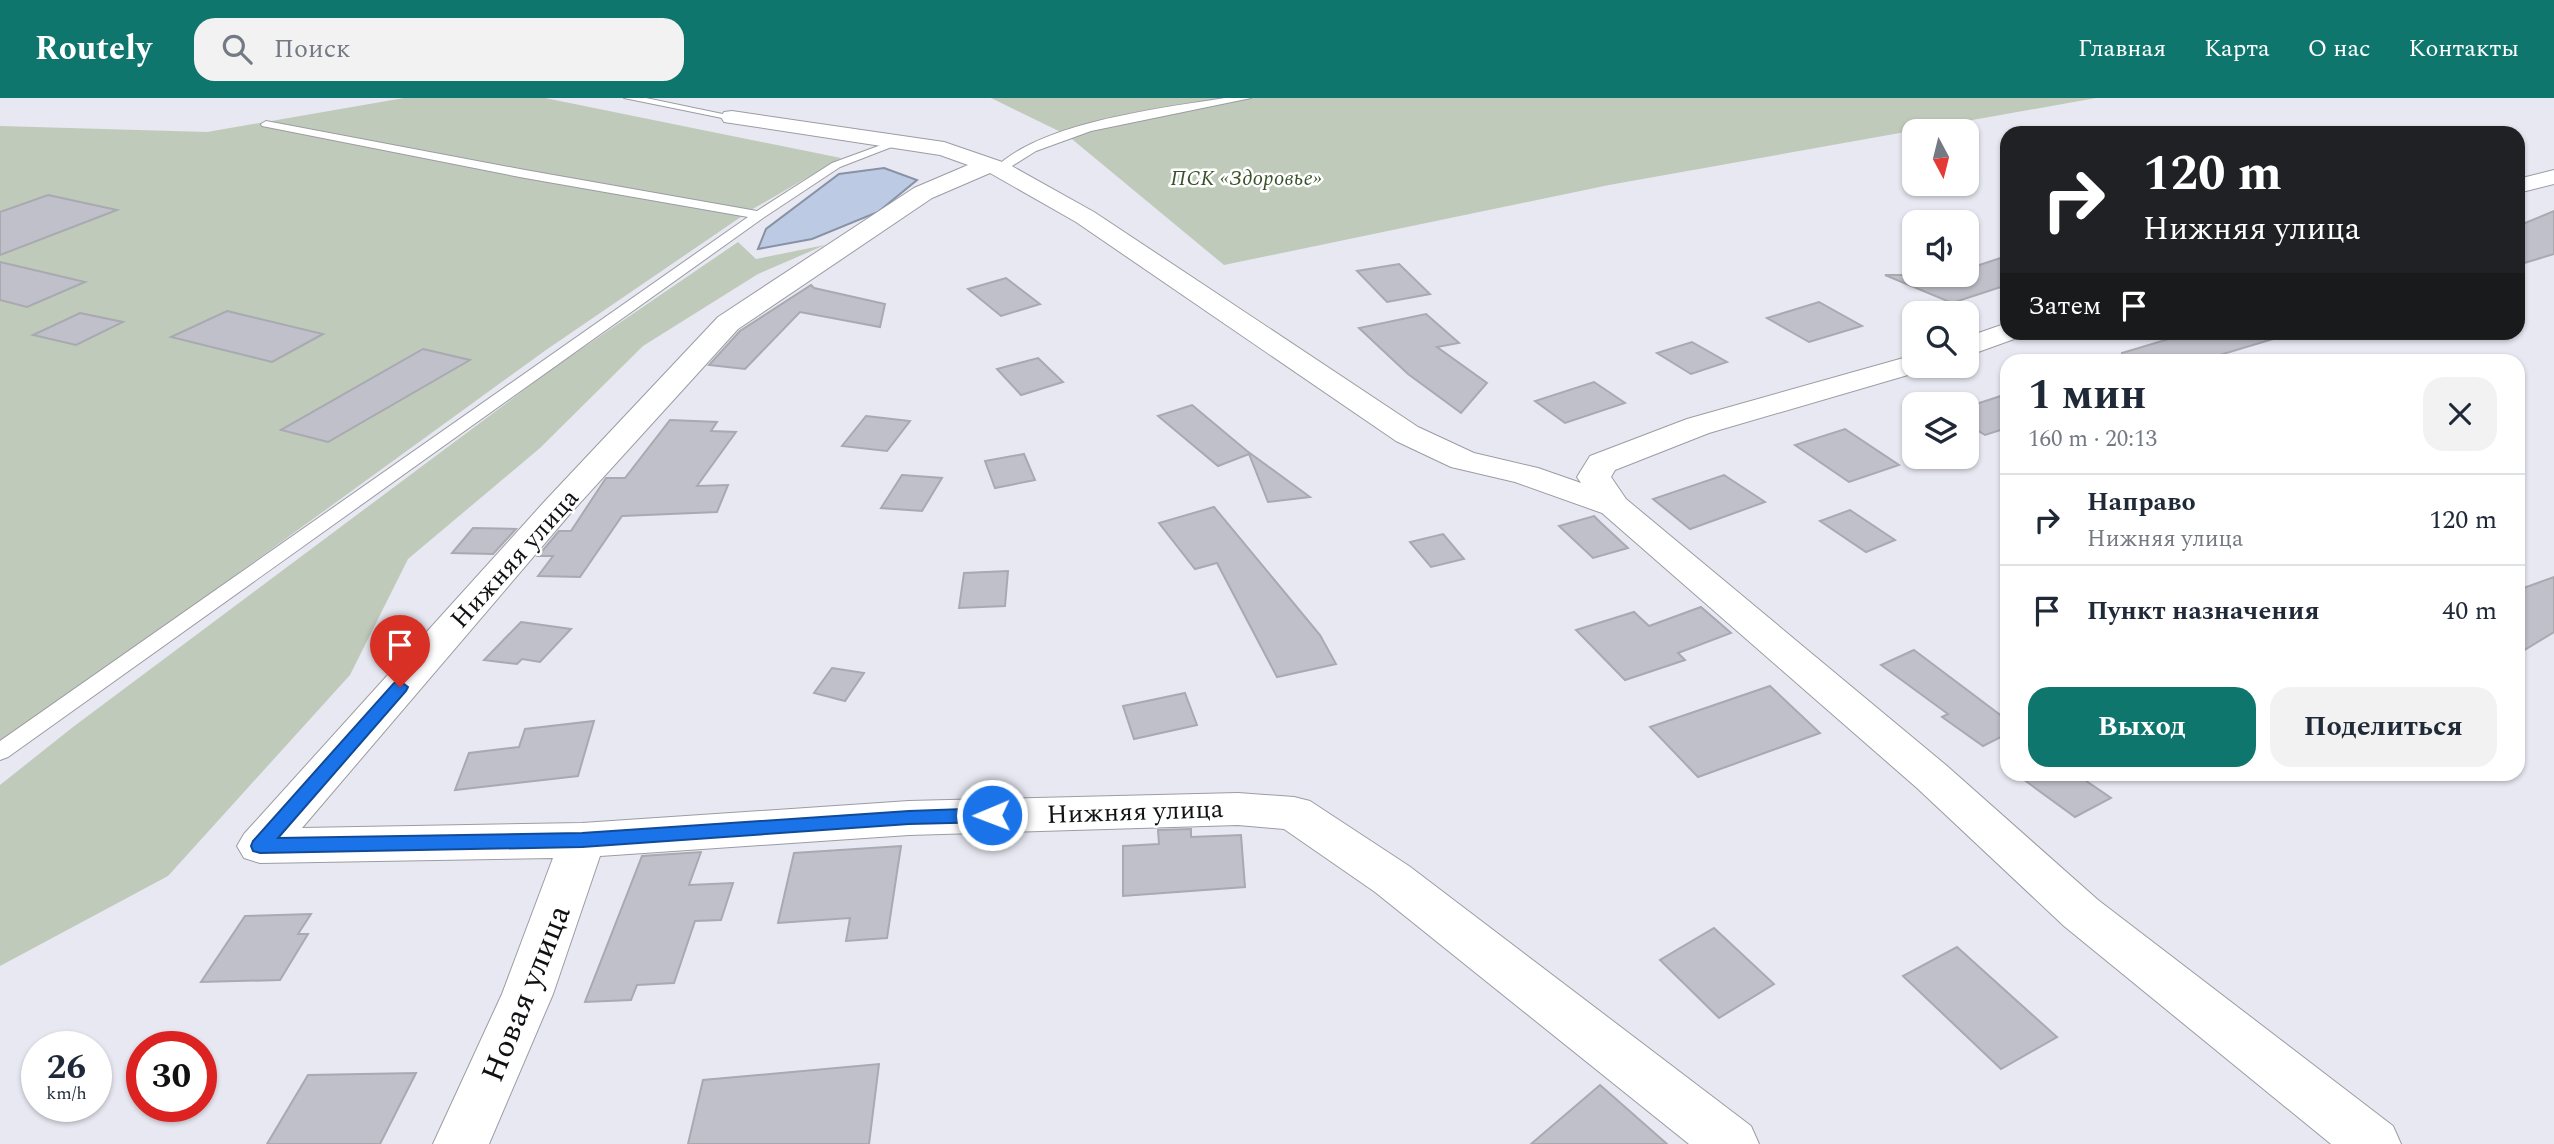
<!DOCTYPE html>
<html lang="ru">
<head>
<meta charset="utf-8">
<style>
	body { margin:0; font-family:Spectral,serif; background:#f2f2f3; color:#1f2937; height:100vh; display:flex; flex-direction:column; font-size:26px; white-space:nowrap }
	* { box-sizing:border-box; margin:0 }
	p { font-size:23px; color:#747a83 }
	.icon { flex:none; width:38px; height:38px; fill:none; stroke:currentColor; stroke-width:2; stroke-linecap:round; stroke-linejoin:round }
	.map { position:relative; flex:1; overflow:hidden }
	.drawer { position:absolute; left:2000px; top:256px; width:525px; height:427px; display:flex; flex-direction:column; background:#fff; border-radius:21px; box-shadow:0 2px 5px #0004 }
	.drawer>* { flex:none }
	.guide { position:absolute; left:2000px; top:28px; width:525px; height:214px; border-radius:21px; box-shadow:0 2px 5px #0004; background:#202124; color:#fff; overflow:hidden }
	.needle { width:46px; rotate:173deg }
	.fabs { position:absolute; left:1902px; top:21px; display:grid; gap:14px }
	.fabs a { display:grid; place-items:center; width:77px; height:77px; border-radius:14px; background:#fff; box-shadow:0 2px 5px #0004; font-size:35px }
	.speed { position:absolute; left:21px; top:933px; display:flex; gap:14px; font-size:35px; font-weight:700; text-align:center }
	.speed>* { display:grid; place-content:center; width:91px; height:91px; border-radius:50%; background:#fff; box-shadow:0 2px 5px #0004; line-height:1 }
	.speed small { font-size:18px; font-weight:400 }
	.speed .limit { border:10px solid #d22; background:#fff; color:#111 }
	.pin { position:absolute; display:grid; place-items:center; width:60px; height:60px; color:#fff; margin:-72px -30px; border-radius:50% 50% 50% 0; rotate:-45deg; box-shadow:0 0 7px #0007 }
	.pin .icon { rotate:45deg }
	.me { position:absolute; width:77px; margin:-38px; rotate:269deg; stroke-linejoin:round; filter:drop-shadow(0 0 5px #0008) }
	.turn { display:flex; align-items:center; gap:24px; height:147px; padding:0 28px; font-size:32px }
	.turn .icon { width:91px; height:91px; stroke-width:2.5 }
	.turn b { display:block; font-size:49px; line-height:60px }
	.then { display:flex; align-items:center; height:66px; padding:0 28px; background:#0003; gap:14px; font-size:26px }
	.round { display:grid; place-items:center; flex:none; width:74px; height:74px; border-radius:21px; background:#f2f2f3 }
	.overview { display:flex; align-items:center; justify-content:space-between; height:119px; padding:0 28px }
	h1 { font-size:42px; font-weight:700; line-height:52px }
	.cta { display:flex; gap:14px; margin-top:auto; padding:14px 28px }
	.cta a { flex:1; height:80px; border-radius:21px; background:#0f766e; color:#fff; font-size:28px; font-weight:700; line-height:80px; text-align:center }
	.cta a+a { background:#f2f2f3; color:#1f2937 }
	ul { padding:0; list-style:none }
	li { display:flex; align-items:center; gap:21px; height:91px; padding:0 28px; border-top:2px solid #e0e1e3 }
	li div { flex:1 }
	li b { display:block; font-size:26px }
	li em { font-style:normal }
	header { display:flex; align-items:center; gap:42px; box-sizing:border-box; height:98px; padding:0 35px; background:#0f766e; color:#fff }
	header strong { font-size:33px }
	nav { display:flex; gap:38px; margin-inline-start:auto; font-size:24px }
	.search { width:490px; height:63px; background:#f2f2f3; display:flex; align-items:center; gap:18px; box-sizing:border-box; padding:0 24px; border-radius:21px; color:#747a83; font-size:26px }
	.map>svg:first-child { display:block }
	.green { fill:#c0caba }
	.water { fill:#bccae4; stroke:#8892a5; stroke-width:2 }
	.building { fill:#bfc0c9; stroke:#a8a9b1; stroke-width:2 }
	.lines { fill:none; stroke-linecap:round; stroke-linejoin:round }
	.lane-casing { stroke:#9b9ca4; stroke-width:2 }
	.street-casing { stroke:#9b9ca4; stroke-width:2 }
	.lane { fill:#fff; fill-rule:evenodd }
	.street { fill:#fff; fill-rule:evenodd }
	.route { fill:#1a73e8; stroke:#114b97; stroke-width:2 }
	.labels { text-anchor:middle; stroke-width:5; stroke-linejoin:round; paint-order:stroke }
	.far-park-label { font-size:21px; font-style:italic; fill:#395128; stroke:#fff }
	.street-label { font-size:26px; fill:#101113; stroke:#fff }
	.near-street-label { font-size:32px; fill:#101113; stroke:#fff }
</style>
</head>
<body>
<header>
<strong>Routely</strong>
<div class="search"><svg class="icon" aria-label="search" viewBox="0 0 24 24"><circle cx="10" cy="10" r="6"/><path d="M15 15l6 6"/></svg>Поиск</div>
<nav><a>Главная</a><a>Карта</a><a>О нас</a><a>Контакты</a></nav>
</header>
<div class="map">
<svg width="2554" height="1046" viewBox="0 0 2554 1046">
	<rect width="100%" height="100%" fill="#e7e8f1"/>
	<!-- green -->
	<g class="green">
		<path d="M404,0H545L841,60L751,112L546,252L0,648V28L207,34Z"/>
		<path d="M991,0H2096L1609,87L1224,167L1067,37Z"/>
		<path d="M738,144L756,161L825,147L758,176L643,248L540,350L408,461L350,577L168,778L0,868V687L73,629L552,271Z"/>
	</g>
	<!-- water -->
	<path class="water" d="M884,70L917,82L878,114L812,141L758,151L766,131L839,76Z"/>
	<!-- building -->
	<g class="building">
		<path d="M48,97L117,112L0,157V114Z"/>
		<path d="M2554,113V156L2518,167V128Z"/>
		<path d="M2007,158V187L1952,205L1885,177H1967V171Z"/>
		<path d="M0,164L85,184L27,209L0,202Z"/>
		<path d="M1399,166L1430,196L1387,204L1357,173Z"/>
		<path d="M1006,180L1040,206L1001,218L968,191Z"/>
		<path d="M811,187L814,190L885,206L880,229L800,214L745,271L709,267L740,233Z"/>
		<path d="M1819,204L1862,228L1809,244L1767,220Z"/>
		<path d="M227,213L323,236L272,264L171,239Z"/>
		<path d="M80,215L123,224L76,247L33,237Z"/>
		<path d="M1426,216L1459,245L1437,249L1487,285L1461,315L1408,276L1359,230Z"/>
		<path d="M2192,234H2272L2273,241L2203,262H2123L2122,255Z"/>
		<path d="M1692,244L1727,264L1691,276L1657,255Z"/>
		<path d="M423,251L470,262L328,344L281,332Z"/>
		<path d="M1038,260L1063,284L1021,297L997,271Z"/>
		<path d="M1594,284L1625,305L1565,325L1535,303Z"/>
		<path d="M2007,296V330L1985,337L1967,326V309Z"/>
		<path d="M1192,307L1247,353L1310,399L1268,404L1249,356L1218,368L1158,318Z"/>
		<path d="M866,318L910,323L887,353L842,348Z"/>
		<path d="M670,322L717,324L711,333L736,334L697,388L728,387L717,414L622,418L580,479L538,478L553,458H538L559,433H571L606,380H625Z"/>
		<path d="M1845,331L1899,367L1849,384L1795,347Z"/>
		<path d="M1024,356L1035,382L995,390L985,363Z"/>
		<path d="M902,377L942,380L922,413L881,410Z"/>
		<path d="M1724,377L1765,404L1690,431L1653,401Z"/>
		<path d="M1214,409L1320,537L1336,566L1277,579L1217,465L1195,471L1159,425Z"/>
		<path d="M1850,412L1895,442L1866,454L1820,423Z"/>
		<path d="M1594,418L1600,424L1628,450L1593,460L1559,428Z"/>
		<path d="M473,430L516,431L493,456L452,455Z"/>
		<path d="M1443,436L1464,461L1431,469L1410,444Z"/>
		<path d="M1008,473L1005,508L959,510L964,475Z"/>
		<path d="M2554,479V534L2518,556V492Z"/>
		<path d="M1701,509L1731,535L1678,555L1685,562L1625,582L1576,532L1634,514L1649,528Z"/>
		<path d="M521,524L571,531L540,564L522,561L517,566L484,562Z"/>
		<path d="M1914,552L2007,622V636L1983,648L1942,619L1948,616L1881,567Z"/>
		<path d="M832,570L864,575L845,603L814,595Z"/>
		<path d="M1770,588L1820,635L1698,679L1650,629Z"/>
		<path d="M1185,595L1197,627L1134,641L1123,608Z"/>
		<path d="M594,623L578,678L455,692L469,655L519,649L525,631Z"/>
		<path d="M2016,676H2076L2111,700L2075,719Z"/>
		<path d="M1191,731V739L1241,737L1245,789L1123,798V748L1159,746L1158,732Z"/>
		<path d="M901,748L887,840L846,843L850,820L778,825L794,755Z"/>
		<path d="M701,754L689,787L733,785L721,822L695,823L674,885L637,887L631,902L585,904L642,758Z"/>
		<path d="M311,816L298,836H308L280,882L201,884L245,818Z"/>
		<path d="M1714,830L1774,886L1719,920L1660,862Z"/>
		<path d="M1957,849L2057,939L2001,971L1903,878Z"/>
		<path d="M879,966L869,1046H688L703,982Z"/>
		<path d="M416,975L380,1046H267L308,977Z"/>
		<path d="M1600,987L1667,1046H1531Z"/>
	</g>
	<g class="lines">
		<!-- lane casing -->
		<g class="lane-casing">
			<g id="lane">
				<path d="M624,0H646L737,19L732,22Z"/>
				<path d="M1225,0H1251L1091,33L1036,53L1004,73L994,71C1040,24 1162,10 1225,0Z"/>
				<path d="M266,23L525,72L757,113L832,65L892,43L902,45L840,69L763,120L8,659L0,662V643L748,119L525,80L262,28L261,26Z"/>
			</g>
		</g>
		<!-- street casing -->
		<g class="street-casing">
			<g id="street">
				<path d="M732,13L944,44L1008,66L1094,114L1418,329L1474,355L1538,370L1581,385L1577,379L1590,358L1687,321L1914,257V268H1928L1925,272L1709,335L1615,372L1611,379L1626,401L1947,668L2098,802L2393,1028L2401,1046H2331L2064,828L1917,690L1602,415L1515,384L1451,369L1396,343L1076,124L990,75L932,100L738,231L569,417L302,730L582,725L909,703L1238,695L1294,699L1310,703L1409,768L1751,1028L1759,1046H1689L1375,794L1284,731L1238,727L909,737L600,758L553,896L489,1046H433L502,896L553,760L260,765L244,760L237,748L244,736L545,403L718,219L914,90L968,67L940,57L724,24L721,19L724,14Z"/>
				<path d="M2554,72V86L2518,95V81Z"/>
				<path d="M2007,225V234H2021L2017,240L1967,258V239Z"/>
			</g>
		</g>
		<!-- lane -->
		<use href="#lane" class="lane"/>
		<!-- street -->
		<use href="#street" class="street"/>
	</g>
	<!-- route -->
	<path class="route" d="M400,583L408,589L406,593L278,740L582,735L909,713L992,710L998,712L1001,717L998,722L992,724L909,726L582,749L260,755L253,753L251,748L253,743L394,585Z"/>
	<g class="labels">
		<!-- far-park labels -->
		<g class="far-park-label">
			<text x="1246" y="87">ПСК «Здоровье»</text>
		</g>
		<!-- street labels -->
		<g class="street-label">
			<text transform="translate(514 460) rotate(-48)" y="9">Нижняя улица</text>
			<text transform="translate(1135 713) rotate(-2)" y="9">Нижняя улица</text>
		</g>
		<!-- near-street labels -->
		<g class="near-street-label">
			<text transform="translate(525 895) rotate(-68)" y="11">Новая улица</text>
		</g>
	</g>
</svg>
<div class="fabs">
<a><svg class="needle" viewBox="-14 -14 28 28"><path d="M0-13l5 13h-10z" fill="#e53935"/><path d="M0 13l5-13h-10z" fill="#747a83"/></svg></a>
<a><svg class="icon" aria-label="sound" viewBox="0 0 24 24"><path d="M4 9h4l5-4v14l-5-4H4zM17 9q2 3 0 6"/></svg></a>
<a><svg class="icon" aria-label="search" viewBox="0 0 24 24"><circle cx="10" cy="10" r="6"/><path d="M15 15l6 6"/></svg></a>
<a><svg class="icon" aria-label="layers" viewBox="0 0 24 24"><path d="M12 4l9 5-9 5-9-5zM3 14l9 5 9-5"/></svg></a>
</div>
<div class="speed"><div>26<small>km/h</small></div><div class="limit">30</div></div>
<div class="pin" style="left:400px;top:589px;background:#d93025"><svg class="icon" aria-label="arrive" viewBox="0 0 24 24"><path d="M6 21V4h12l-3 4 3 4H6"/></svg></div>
<svg class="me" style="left:992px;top:717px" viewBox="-20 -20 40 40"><circle r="17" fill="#1a73e8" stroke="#fff" stroke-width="3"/><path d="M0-11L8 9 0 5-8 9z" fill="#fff"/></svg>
<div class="guide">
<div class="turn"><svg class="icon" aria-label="right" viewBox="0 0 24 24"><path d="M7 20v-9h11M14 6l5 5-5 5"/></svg><div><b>120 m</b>Нижняя улица</div></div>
<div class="then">Затем<svg class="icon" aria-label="arrive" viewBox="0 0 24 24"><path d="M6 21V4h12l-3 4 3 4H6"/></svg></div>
</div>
<section class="drawer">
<div class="overview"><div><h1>1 мин</h1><p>160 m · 20:13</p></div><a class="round"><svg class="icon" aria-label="close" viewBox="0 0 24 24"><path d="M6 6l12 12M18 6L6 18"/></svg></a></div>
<ul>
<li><svg class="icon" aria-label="right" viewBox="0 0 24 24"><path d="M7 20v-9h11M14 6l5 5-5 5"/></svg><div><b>Направо</b><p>Нижняя улица</p></div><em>120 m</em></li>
<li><svg class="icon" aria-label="arrive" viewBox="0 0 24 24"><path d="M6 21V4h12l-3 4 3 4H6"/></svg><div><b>Пункт назначения</b></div><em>40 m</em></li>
</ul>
<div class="cta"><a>Выход</a><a>Поделиться</a></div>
</section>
</div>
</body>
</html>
